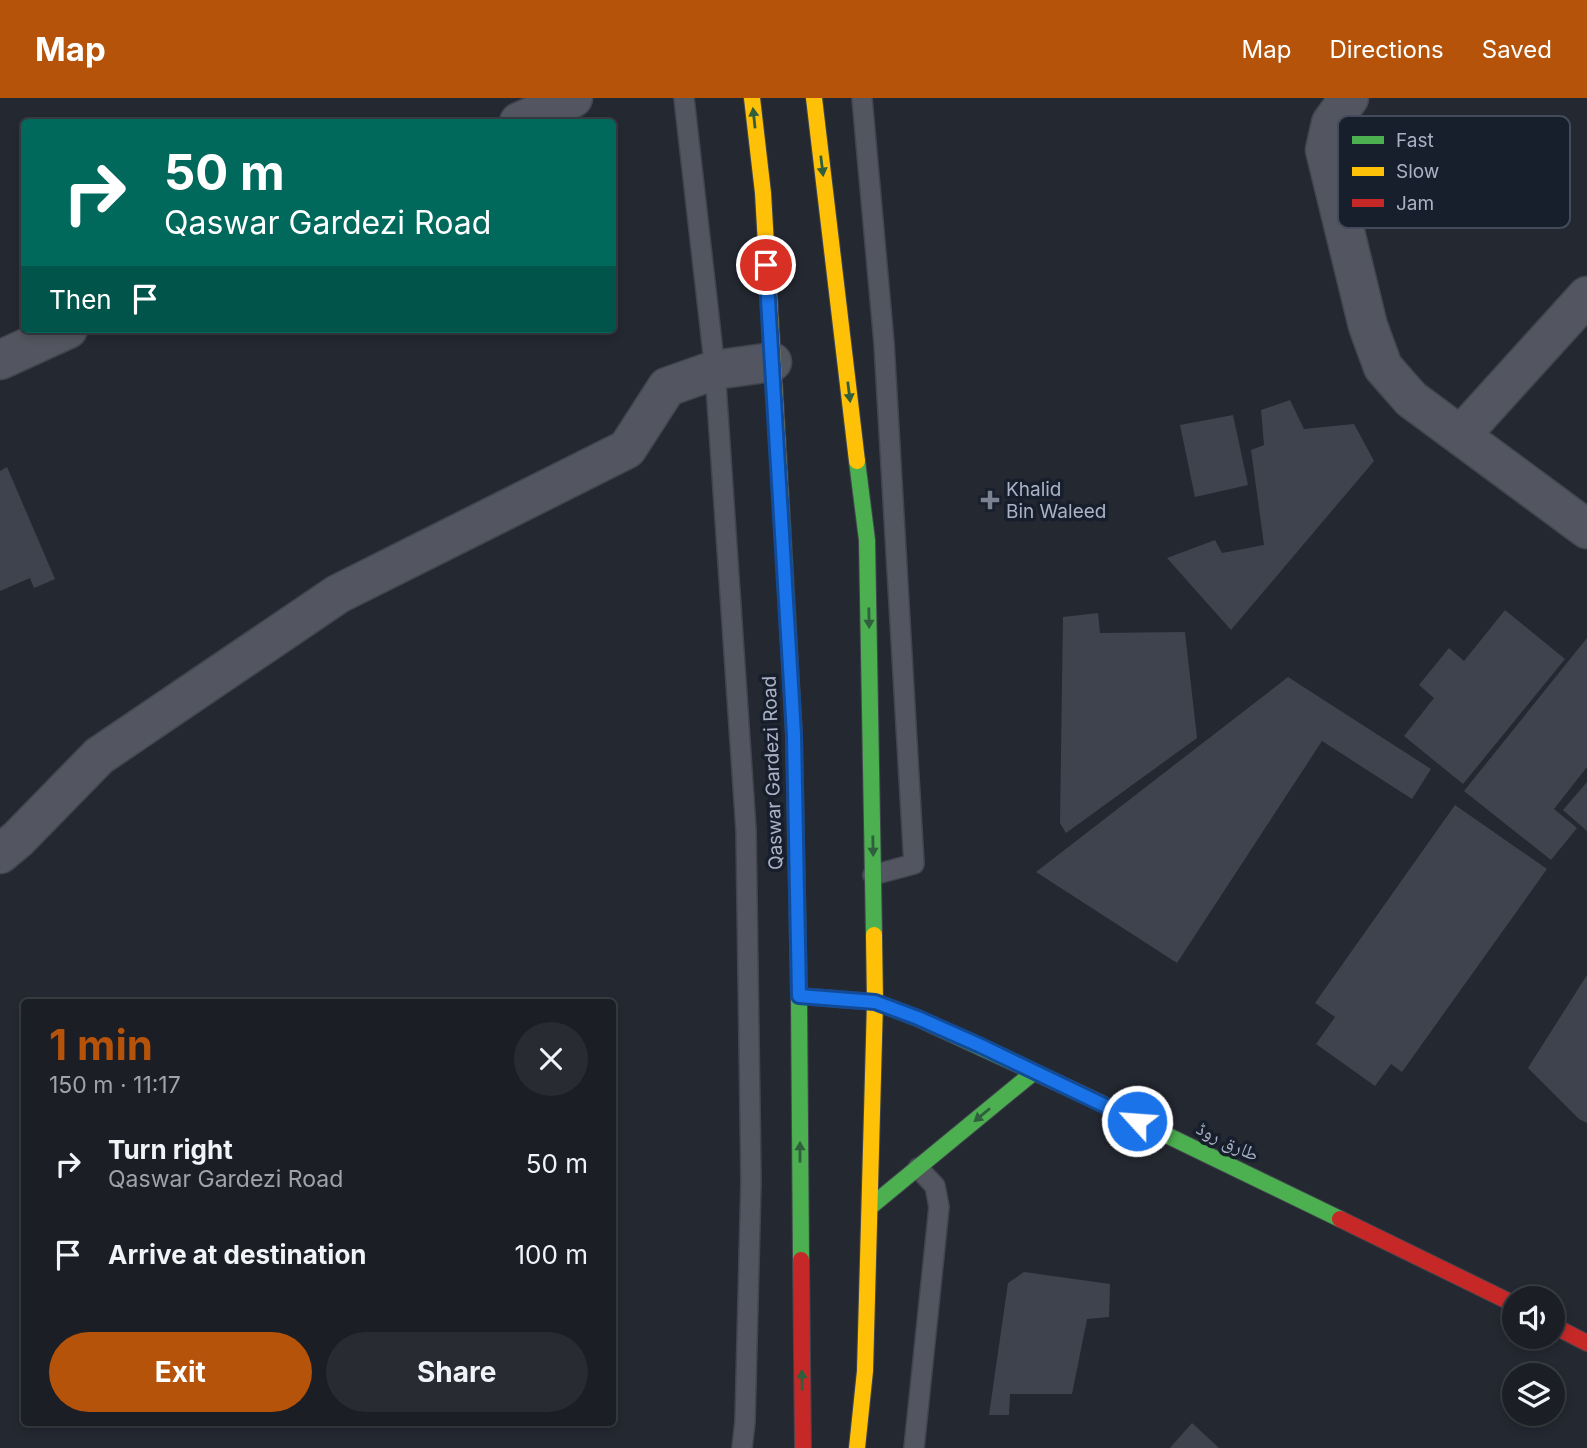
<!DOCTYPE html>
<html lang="en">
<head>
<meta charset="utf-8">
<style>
	body { margin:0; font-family:Inter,"Noto Naskh Arabic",sans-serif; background:#282b32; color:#f1f3f6; height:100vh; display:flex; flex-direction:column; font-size:26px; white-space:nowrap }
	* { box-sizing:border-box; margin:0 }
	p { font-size:23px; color:#a0a2a7 }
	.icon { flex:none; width:38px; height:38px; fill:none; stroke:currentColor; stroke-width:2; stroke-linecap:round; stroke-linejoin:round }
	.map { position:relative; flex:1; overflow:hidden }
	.panel { position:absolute; left:21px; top:901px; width:595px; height:427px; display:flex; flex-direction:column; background:#1b1e25; border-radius:7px; box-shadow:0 4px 10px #0003,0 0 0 2px #393c42 }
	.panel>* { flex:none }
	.hud { position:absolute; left:21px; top:21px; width:595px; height:214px; border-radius:7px; box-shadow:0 4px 10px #0003,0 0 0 2px #393c42; background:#00695c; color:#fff; overflow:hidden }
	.fabs { position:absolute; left:1502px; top:1188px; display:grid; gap:14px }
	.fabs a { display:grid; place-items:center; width:63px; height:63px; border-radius:50%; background:#1b1e25; box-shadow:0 4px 10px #0003,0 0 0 2px #393c42; font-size:35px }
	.pin { position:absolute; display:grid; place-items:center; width:60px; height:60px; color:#fff; margin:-30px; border:4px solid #fff; border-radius:50%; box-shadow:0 2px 7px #0007 }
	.me { position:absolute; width:77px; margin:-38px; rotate:296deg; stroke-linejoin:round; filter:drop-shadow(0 0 5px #0008) }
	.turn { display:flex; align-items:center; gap:24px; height:147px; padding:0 28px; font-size:32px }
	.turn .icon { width:91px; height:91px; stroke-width:2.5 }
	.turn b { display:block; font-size:49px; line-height:60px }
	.then { display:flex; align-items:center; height:66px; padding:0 28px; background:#0003; gap:14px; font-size:26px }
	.round { display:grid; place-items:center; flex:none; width:74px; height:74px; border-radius:37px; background:#282b32 }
	.overview { display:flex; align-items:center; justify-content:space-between; height:119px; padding:0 28px }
	h1 { font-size:42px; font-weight:700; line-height:52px; color:#b45309 }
	.primary-button { display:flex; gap:14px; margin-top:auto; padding:14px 28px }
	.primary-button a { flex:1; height:80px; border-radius:42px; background:#b45309; color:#fff; font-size:28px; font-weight:700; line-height:80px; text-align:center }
	.primary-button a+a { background:#282b32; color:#f1f3f6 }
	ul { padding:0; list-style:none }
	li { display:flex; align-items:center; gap:21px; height:91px; padding:0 28px }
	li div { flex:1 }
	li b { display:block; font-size:26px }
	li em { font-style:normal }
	header { display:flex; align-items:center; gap:42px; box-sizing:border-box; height:98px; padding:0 35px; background:#b45309; color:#fff }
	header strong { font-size:33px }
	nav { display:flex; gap:38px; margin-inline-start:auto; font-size:24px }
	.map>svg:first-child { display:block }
	.building { fill:#3f434d }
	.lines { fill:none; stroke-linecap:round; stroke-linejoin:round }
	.lane-casing { stroke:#41454e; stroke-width:22 }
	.street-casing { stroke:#41454e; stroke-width:41 }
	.fast-casing { stroke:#41454e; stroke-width:18 }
	.slow-casing { stroke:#41454e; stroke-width:18 }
	.jam-casing { stroke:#41454e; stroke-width:18 }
	.lane { stroke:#535660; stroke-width:19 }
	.street { stroke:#535660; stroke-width:38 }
	.fast { stroke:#4caf50; stroke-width:16 }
	.slow { stroke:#ffc107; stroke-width:16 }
	.jam { stroke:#c62828; stroke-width:16 }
	.oneway { fill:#2f5f3c }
	.route-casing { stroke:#114b97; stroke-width:18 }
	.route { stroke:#1a73e8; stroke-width:12 }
	.poi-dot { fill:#7c8291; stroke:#171e2c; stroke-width:2.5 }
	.labels { text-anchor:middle; stroke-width:7; stroke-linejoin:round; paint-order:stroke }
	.poi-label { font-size:19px; fill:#abb2c5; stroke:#171e2c; text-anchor:start }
	.street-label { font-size:19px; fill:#abb2c5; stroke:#171e2c }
	.key { fill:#171e2c; stroke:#434a5a; stroke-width:2 }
	.key-label { font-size:19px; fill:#abb2c5 }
</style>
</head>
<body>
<header>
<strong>Map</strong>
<nav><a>Map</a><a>Directions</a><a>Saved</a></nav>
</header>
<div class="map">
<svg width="1587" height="1350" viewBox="0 0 1587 1350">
	<rect width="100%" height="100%" fill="#242831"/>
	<!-- building -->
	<g class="building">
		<path d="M1290,302L1304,331L1354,326L1374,363L1231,532L1167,460L1215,442L1222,455L1264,447L1251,352L1264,347L1261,312Z"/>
		<path d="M1233,317L1248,387L1195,399L1180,327Z"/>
		<path d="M7,369L55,481L34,490L30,480L0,493V373Z"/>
		<path d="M1505,512L1565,561L1463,686L1404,638L1434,600L1419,587L1449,550L1464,563Z"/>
		<path d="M1098,515L1100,535L1185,534L1197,640L1066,735L1060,725L1063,519Z"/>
		<path d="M1587,540V669L1554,711L1577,730L1551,762L1464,693Z"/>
		<path d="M1288,579L1431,671L1412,701L1322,643L1177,865L1036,774Z"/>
		<path d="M1587,684V733L1563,712Z"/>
		<path d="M1455,707L1547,771L1402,974L1391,966L1375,988L1316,946L1335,919L1315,905Z"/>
		<path d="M1587,877V1025L1579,1021L1528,970Z"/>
		<path d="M1024,1174L1110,1186L1109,1219L1087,1221L1072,1296H1010L1009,1317H989L1008,1185Z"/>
		<path d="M1192,1325L1219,1350H1170Z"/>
	</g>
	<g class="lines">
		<!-- lane casing -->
		<g class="lane-casing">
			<g id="lane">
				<path d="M684,0L715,272L746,732L751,1083L745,1324L742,1350"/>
				<path d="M862,0L884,245L914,766L873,777"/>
				<path d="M914,1350L939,1109L935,1088L918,1070"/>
			</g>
		</g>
		<!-- street casing -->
		<g class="street-casing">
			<g id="street">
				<path d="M1349,0L1331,25L1325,52L1368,228L1383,269L1411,301L1587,431"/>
				<path d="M519,24L573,0"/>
				<path d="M0,262L68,231"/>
				<path d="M1461,337L1587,198"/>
				<path d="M0,756L18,741L99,658L338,496L627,351L667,289L715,272L772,264"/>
			</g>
		</g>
		<!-- fast casing -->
		<g class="fast-casing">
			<g id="fast">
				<path d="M857,363L867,442L874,837"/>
				<path d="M781,404L794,637L799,898L801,1162"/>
				<path d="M799,898L875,904L917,920L1088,999L1340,1121"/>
				<path d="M870,1109L1034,974"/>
			</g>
		</g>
		<!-- slow casing -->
		<g class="slow-casing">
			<g id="slow">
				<path d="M752,0L763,95L781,404"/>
				<path d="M814,0L857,363"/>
				<path d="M857,1350L865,1273L875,904L874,837"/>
			</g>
		</g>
		<!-- jam casing -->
		<g class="jam-casing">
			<g id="jam">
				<path d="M1340,1121L1514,1206"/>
				<path d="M801,1162L803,1350"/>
				<path d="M1552,1227L1587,1245"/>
			</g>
		</g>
		<!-- lane -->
		<use href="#lane" class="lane"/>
		<!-- street -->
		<use href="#street" class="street"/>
		<!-- fast -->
		<use href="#fast" class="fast"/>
		<!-- slow -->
		<use href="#slow" class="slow"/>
		<!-- jam -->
		<use href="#jam" class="jam"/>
	</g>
	<!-- one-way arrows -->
	<defs><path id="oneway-solid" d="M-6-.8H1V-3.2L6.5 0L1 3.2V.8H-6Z" transform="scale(1.75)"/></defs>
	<g class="oneway">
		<use href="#oneway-solid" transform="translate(754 20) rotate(-96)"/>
		<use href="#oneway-solid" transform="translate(822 68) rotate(83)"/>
		<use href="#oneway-solid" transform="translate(849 294) rotate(83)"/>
		<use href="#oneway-solid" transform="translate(869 520) rotate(89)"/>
		<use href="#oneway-solid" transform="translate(873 748) rotate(89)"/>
		<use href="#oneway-solid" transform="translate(982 1017) rotate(140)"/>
		<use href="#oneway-solid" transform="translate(800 1054) rotate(-90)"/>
		<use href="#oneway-solid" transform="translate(802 1282) rotate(-91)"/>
	</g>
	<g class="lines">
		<!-- route casing -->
		<g class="route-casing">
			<path id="route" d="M766,167L794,637L799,898L875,904L918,920L981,948L1137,1023"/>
		</g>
		<!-- route -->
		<use href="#route" class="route"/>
	</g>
	<!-- markers -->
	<path class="poi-dot" d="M986.5 391.5h7v7h7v7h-7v7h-7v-7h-7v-7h7z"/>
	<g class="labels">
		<!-- poi labels -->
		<g class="poi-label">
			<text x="1006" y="398">Khalid<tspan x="1006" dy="22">Bin Waleed</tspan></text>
		</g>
		<!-- street labels -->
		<g class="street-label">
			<text transform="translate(772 675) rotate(-92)" y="7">Qaswar Gardezi Road</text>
			<text transform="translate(1228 1043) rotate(26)" y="7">طارق روڈ</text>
		</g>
	</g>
	<!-- legend -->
	<rect x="1338" y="18" width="232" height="112" rx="10" class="key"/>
	<rect x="1352" y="38" width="32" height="8" fill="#4caf50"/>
	<rect x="1352" y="69" width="32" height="9" fill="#ffc107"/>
	<rect x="1352" y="101" width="32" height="8" fill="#c62828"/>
	<g class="key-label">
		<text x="1396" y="49">Fast</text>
		<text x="1396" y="80">Slow</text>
		<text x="1396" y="112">Jam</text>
	</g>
</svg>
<div class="fabs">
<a><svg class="icon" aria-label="sound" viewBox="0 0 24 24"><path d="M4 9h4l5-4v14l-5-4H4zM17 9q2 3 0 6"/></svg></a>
<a><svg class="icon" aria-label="layers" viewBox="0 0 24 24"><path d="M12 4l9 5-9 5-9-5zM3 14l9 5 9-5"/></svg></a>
</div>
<div class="pin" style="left:766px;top:167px;background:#d93025"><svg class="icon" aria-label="arrive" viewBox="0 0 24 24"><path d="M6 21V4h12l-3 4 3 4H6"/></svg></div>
<svg class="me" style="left:1137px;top:1023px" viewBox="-20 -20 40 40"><circle r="17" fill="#1a73e8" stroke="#fff" stroke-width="3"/><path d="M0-11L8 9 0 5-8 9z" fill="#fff"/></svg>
<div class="hud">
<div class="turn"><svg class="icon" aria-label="right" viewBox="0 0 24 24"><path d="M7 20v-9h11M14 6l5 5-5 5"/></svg><div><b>50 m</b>Qaswar Gardezi Road</div></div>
<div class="then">Then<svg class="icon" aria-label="arrive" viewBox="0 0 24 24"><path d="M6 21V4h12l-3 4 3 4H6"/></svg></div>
</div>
<section class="panel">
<div class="overview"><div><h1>1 min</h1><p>150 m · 11:17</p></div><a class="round"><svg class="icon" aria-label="close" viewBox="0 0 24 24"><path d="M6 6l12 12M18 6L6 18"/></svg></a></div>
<ul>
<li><svg class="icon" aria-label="right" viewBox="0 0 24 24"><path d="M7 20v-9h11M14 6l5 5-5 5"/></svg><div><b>Turn right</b><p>Qaswar Gardezi Road</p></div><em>50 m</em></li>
<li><svg class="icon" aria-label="arrive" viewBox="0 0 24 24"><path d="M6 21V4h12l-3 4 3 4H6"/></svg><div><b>Arrive at destination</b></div><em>100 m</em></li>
</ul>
<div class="primary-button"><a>Exit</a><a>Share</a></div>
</section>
</div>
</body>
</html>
